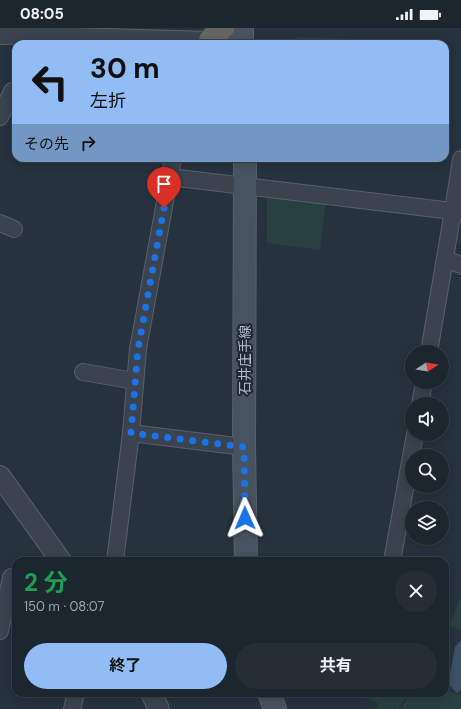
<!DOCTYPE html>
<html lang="ja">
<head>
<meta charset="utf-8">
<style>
	body { margin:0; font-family:"DM Sans","Noto Sans JP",sans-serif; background:#252e36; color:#f1f3f6; height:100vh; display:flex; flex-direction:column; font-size:15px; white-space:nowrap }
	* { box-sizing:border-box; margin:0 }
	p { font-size:13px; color:#a0a5aa }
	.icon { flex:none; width:22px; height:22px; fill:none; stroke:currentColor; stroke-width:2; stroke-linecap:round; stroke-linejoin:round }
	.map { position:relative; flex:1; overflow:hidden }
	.panel { position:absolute; left:12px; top:529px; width:437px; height:140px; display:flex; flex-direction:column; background:#1c262e; border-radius:12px; box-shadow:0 2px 10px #0003,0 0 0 1px #3a434a }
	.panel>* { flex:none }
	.hud { position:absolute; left:12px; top:12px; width:437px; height:122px; border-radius:12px; box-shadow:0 2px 10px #0003,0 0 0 1px #3a434a; background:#91bcf4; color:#111; overflow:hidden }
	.needle { width:26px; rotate:78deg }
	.tools { position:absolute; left:405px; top:317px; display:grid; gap:8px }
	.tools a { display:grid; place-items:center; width:44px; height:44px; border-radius:50%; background:#1c262e; box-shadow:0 2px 10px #0003,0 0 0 1px #3a434a; font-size:20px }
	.pin { position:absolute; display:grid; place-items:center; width:34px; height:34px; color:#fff; margin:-41px -17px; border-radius:50% 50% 50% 0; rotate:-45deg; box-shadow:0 0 4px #0007 }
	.pin .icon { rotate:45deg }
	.me { position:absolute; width:44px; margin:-22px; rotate:359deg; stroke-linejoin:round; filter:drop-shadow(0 0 3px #0008) }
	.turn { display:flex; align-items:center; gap:14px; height:84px; padding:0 12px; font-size:18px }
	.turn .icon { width:52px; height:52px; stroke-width:2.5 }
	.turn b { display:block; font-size:28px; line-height:34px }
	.then { display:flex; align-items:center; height:38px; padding:0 12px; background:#0003; gap:8px; font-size:15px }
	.round { display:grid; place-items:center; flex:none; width:42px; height:42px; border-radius:21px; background:#252e36 }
	.summary { display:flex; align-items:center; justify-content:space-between; height:68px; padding:0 12px }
	h1 { font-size:24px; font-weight:700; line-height:30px; color:#1e9e55 }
	.primary-button { display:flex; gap:8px; margin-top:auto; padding:8px 12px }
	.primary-button a { flex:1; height:46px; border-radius:24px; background:#91bcf4; color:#111; font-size:16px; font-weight:700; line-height:46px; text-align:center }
	.primary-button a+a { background:#252e36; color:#f1f3f6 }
	.status { display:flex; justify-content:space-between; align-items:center; height:28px; padding:0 20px; background:#1c262e; direction:ltr }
	.status svg { height:11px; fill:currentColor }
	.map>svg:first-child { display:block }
	.green { fill:#294040 }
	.water { fill:#3c5066 }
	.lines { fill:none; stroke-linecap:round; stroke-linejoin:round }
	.minor-casing { stroke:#58616c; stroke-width:18 }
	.tertiary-casing { stroke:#58616c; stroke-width:22 }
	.secondary-casing { stroke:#58616c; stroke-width:24 }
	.trunk-casing { stroke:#454e59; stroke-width:24 }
	.minor { stroke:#3a434e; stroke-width:16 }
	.tertiary { stroke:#3a434e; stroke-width:20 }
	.secondary { stroke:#485361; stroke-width:22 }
	.trunk { stroke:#666562; stroke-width:22 }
	.route { stroke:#1a73e8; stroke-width:7; stroke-dasharray:0 12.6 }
	.labels { text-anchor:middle; stroke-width:4; stroke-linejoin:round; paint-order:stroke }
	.street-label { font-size:14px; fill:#b6bec9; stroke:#1f2834 }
</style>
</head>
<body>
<div class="status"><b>08:05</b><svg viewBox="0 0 49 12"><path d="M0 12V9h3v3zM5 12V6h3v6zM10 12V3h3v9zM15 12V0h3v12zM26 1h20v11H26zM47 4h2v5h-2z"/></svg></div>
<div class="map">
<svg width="461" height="681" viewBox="0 0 461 681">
	<rect width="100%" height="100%" fill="#26323e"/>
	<!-- green -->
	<g class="green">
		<path d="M296,9L402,12L401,16H287Z"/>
		<path d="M267,168L326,172L320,222L267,215Z"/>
		<path d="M461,568V602L449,598Z"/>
		<path d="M445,649L450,663L461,668V681H401L410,665H445Z"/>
		<path d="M356,665H409L398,681H375L379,676Z"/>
	</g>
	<!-- water -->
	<path class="water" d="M461,612V662L457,665L448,656L455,619Z"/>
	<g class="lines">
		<!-- minor casing -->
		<g class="minor-casing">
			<g id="minor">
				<path d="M0,8L38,7L210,12"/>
				<path d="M0,89L12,63"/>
				<path d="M170,149L461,184"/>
				<path d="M0,195L14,201"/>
				<path d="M445,231L461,237"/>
				<path d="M429,324L453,183L461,131"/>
				<path d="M83,344L135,353"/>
				<path d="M420,376L424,354"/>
				<path d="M131,405L244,419"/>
				<path d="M115,533L131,405L138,321L173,130"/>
				<path d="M392,533L415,406"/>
				<path d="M0,603L11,549L16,550"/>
				<path d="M72,681L76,665"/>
			</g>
		</g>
		<!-- tertiary casing -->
		<g class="tertiary-casing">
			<g id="tertiary">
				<path d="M0,448L61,533"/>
				<path d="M151,665L159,681"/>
			</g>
		</g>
		<!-- secondary casing -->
		<g class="secondary-casing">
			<g id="secondary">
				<path d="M242,0V16"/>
				<path d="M245,130L244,419L246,533"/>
				<path d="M269,665L275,681"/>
			</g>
		</g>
		<!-- trunk casing -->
		<g class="trunk-casing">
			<path id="trunk" d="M210,12L223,0"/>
		</g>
		<!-- minor -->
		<use href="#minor" class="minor"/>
		<!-- tertiary -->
		<use href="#tertiary" class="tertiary"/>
		<!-- secondary -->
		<use href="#secondary" class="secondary"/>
		<!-- trunk -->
		<use href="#trunk" class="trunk"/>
	</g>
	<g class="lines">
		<!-- route -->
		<path class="route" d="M164,180L138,321L131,405L244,419L245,490"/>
	</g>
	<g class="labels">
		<!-- street labels -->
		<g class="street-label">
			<text transform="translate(245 332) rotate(-90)" y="5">石井庄手線</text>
		</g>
	</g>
</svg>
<div class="tools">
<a><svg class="needle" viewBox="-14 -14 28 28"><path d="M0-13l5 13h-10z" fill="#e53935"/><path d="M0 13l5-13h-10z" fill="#a0a5aa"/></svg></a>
<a><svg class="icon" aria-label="sound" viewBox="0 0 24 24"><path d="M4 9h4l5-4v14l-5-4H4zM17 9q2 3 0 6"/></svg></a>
<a><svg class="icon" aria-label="search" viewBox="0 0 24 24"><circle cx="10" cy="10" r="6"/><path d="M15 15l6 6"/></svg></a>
<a><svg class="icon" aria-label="layers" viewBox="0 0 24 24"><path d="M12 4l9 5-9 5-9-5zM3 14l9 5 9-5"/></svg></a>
</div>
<div class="pin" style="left:164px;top:180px;background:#d93025"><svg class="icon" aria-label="arrive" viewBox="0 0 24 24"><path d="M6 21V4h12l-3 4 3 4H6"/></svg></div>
<svg class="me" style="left:245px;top:490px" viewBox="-20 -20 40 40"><path d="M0-17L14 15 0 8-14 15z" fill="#1a73e8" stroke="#fff" stroke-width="4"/></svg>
<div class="hud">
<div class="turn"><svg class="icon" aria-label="left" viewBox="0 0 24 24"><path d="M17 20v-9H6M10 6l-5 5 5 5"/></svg><div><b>30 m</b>左折</div></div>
<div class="then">その先<svg class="icon" aria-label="right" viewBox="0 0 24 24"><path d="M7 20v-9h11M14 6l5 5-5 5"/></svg></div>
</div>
<section class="panel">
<div class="summary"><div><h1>2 分</h1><p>150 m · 08:07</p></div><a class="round"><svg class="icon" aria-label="close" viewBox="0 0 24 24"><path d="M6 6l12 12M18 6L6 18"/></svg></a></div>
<div class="primary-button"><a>終了</a><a>共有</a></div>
</section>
</div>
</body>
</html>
